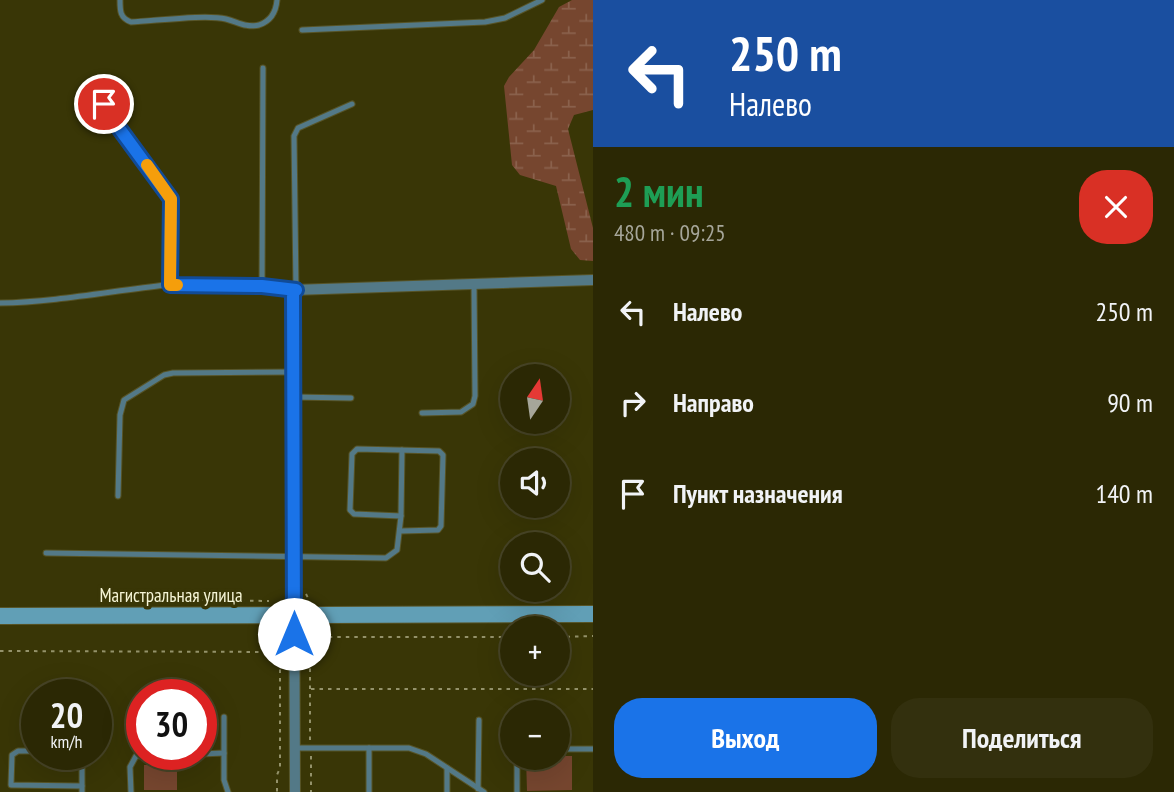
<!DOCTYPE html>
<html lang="ru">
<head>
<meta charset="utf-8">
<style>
	body { margin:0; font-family:"PT Sans Narrow",sans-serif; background:#33300e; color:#f1f3f6; height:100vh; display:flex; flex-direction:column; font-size:26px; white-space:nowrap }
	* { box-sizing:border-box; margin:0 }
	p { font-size:23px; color:#a6a69a }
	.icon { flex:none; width:38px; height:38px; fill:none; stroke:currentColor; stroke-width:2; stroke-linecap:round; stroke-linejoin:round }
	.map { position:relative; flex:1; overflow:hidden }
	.panel { display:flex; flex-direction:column; background:#2b2804; width:581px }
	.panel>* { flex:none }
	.banner { background:#1a4fa0; color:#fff; overflow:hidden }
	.needle { width:46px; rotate:13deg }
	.buttons { position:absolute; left:500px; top:364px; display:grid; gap:14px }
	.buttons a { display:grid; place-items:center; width:70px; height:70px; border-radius:50%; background:#2b2804; box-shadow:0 7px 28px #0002,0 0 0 2px #474426; font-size:35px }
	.speed { position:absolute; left:21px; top:679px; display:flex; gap:14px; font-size:35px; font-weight:700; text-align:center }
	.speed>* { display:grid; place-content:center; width:91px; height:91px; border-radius:50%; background:#2b2804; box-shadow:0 7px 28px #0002,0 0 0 2px #474426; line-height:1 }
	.speed small { font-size:18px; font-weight:400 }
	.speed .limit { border:10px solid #d22; background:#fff; color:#111 }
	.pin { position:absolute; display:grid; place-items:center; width:60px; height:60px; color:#fff; margin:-30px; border:4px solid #fff; border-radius:50%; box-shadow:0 2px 7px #0007 }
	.me { position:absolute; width:77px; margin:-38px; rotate:0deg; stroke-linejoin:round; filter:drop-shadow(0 0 5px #0008) }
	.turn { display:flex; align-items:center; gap:24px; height:147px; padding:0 21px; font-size:32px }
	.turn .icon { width:91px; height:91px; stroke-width:2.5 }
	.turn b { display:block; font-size:49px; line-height:60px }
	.round { display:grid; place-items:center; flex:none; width:74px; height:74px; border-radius:28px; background:#33300e }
	.overview { display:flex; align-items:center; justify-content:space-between; height:119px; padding:0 21px }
	h1 { font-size:42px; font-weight:700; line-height:52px; color:#1e9e55 }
	.button { display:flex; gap:14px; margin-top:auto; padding:14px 21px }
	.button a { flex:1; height:80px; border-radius:28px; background:#1a73e8; color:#fff; font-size:28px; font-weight:700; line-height:80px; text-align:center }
	.button a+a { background:#33300e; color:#f1f3f6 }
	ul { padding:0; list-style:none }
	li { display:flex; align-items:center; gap:21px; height:91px; padding:0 21px }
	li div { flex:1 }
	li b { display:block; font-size:26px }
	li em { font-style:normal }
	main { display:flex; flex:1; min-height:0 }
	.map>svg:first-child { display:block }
	.green { fill:#76462f }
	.wetland { fill:url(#wetland-marsh) }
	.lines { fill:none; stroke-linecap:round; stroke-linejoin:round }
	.lane-casing { stroke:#575427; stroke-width:7 }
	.street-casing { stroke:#575427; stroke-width:12 }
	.secondary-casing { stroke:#575427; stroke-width:18 }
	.path { stroke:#94926a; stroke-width:2; stroke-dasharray:3.5 5; stroke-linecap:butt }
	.lane { stroke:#537987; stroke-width:5 }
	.street { stroke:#537987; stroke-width:10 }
	.secondary { stroke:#619fb6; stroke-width:16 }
	.route-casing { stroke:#114b97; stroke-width:18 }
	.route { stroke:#1a73e8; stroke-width:12 }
	.slow { stroke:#f59e0b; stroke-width:12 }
	.labels { text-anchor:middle; stroke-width:7; stroke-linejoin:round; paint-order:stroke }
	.street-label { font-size:19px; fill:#f5f4d5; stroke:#393606 }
</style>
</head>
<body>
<main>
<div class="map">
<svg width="593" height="792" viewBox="0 0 593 792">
	<defs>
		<pattern id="wetland-marsh" width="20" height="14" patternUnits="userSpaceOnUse" patternTransform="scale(1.75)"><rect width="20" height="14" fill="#76462f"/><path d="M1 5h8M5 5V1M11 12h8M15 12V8" fill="none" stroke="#8a614c"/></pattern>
	</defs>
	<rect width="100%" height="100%" fill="#393606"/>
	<!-- green -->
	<g class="green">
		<path d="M558,756H572V790L527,791L526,758H558Z"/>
		<rect x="144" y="765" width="33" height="25"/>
	</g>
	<!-- wetland -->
	<path class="wetland" d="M572,0H593V110L574,115L568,129L593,228V261L580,260L571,249L556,186L520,175L512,165L504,86L509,77L534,50L559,7Z"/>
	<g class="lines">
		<!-- lane casing -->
		<g class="lane-casing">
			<g id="lane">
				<path d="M120,0C120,11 120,18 131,22C155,21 206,14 226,19C238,22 246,28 259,25C271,21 276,12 277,0"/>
				<path d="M302,30L485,22L505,18L542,0"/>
				<path d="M103,81L104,104L108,113L171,199L170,285"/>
				<path d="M262,286L263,68"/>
				<path d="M0,303C56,302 111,291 166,285C204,281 257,286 296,290L294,136L298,128L352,104"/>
				<path d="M293,397L351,398"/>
				<path d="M422,413L461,412L473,404L475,396L474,285"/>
				<path d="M118,496L120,415L124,400L164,375L173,373L293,372"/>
				<path d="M401,516L402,450"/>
				<path d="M46,553L386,558L397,550L401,516L354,514L350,510L352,454L357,449L439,451L443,455L441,526L438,530L401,531"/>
				<path d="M224,717V780L228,792"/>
				<path d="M295,748H409L426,754L484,792"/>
				<path d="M369,748V792"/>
				<path d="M558,749H593"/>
				<path d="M37,751H18L12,755L11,785L82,786"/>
				<path d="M80,754L82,759V792"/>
				<path d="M201,754L224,753"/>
				<path d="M517,758V792"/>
				<path d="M447,768V792"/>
				<path d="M478,789L479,720"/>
				<path d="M131,792L130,767L136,756L181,754"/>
			</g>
		</g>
		<!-- street casing -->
		<g class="street-casing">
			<path id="street" d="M295,792L293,290L593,280"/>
		</g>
		<!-- secondary casing -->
		<g class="secondary-casing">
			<path id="secondary" d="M0,616L593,614"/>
		</g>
		<!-- path -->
		<g class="path">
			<path d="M306,594L310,602"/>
			<path d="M199,600L269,601"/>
			<path d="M558,637L593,636"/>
			<path d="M0,651L280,652V768L277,775V792"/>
			<path d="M311,689H593"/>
			<path d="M310,740V643L314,637H513"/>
			<path d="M311,756V792"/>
		</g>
		<!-- lane -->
		<use href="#lane" class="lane"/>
		<!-- street -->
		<use href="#street" class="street"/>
		<!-- secondary -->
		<use href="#secondary" class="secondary"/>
	</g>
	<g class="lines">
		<!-- route casing -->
		<g class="route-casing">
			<path id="route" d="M104,104L108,113L171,199L170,285L262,286L296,290H293L294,634"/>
		</g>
		<!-- route -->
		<use href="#route" class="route"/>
		<!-- slow -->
		<path class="slow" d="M147,165L171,199L170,285H177"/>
	</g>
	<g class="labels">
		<!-- street labels -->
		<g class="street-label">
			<text x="171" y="602">Магистральная улица</text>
		</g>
	</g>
</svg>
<div class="buttons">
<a><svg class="needle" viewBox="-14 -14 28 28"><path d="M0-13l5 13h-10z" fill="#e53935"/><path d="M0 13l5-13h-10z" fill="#a6a69a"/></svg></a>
<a><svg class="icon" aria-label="sound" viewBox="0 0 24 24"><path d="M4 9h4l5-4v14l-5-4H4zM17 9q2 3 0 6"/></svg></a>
<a><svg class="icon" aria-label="search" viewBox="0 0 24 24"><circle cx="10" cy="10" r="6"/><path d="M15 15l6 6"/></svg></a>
<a>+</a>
<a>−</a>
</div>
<div class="speed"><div>20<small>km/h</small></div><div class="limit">30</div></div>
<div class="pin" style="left:104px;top:104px;background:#d93025"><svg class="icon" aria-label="arrive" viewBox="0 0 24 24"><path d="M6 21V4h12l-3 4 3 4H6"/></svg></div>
<svg class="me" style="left:294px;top:634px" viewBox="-20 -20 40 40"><circle r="19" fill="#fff"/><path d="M0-13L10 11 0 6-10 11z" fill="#1a73e8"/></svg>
</div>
<section class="panel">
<div class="banner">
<div class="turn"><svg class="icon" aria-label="left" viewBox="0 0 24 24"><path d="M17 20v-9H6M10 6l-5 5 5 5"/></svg><div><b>250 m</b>Налево</div></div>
</div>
<div class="overview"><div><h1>2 мин</h1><p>480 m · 09:25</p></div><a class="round" style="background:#d93025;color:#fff"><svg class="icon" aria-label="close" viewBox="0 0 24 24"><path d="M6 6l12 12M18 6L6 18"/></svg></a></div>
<ul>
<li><svg class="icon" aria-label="left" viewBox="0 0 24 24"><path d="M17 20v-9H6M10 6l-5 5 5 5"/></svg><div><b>Налево</b></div><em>250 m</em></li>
<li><svg class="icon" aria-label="right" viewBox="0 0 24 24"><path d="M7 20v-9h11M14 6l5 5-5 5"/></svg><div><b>Направо</b></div><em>90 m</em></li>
<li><svg class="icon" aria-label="arrive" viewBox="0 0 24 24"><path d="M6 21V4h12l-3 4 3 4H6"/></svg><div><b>Пункт назначения</b></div><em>140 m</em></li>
</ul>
<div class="button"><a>Выход</a><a>Поделиться</a></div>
</section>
</main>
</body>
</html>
